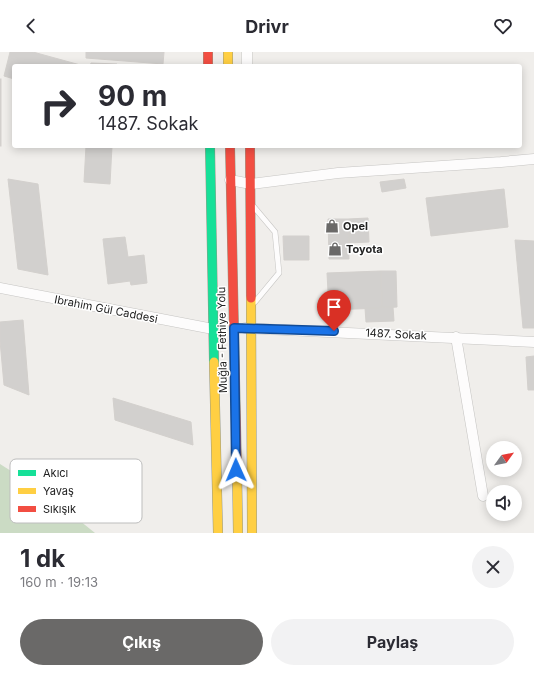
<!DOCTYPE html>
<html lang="tr">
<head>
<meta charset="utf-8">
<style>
	body { margin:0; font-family:Inter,sans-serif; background:#f2f2f3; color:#2b2b33; height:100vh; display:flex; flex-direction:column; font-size:15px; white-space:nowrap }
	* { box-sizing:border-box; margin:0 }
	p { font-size:13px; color:#7c7c81 }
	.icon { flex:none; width:22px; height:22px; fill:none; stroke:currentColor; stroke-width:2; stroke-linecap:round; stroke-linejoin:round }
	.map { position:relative; height:481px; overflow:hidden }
	.drawer { display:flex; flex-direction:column; background:#fff; flex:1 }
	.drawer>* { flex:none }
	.top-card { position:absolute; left:12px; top:12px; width:510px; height:84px; border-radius:4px; box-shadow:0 2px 10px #0003; background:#fff; color:#2b2b33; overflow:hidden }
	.needle { width:26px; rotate:57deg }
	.fabs { position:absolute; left:486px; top:389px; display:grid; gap:8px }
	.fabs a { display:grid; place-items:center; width:36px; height:36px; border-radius:50%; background:#fff; box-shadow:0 2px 10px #0003; font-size:20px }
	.pin { position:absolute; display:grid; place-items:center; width:34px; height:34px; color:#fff; margin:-41px -17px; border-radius:50% 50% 50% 0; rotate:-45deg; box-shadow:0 0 4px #0007 }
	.pin .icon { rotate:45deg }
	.me { position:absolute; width:44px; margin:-22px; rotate:359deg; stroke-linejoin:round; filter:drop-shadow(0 0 3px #0008) }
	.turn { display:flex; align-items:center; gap:14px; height:84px; padding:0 20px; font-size:18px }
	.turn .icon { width:52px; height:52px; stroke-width:2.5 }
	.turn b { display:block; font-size:28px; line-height:34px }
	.round { display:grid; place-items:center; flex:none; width:42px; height:42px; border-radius:21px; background:#f2f2f3 }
	.head { display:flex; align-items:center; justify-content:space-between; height:68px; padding:0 20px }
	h1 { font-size:24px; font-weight:700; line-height:30px }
	.action { display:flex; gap:8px; margin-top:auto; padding:8px 20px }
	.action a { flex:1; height:46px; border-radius:24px; background:#6a6968; color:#fff; font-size:16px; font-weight:700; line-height:46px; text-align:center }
	.action a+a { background:#f2f2f3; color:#2b2b33 }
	header { display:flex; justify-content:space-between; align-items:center; height:52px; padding:0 20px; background:#fff; font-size:18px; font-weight:700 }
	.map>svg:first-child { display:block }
	.forest { fill:#cbdbc4 }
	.building { fill:#d2d0ce; stroke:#d3d0cd }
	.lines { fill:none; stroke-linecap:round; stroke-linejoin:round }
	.lane-casing { stroke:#c6c5c3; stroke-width:6 }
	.street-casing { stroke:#c6c5c3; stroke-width:11 }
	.fast-casing { stroke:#969885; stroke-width:10 }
	.slow-casing { stroke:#969885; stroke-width:10 }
	.jam-casing { stroke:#969885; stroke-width:10 }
	.lane { stroke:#fdfcfc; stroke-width:5 }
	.street { stroke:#fdfcfc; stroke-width:10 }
	.fast { stroke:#16e098; stroke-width:9 }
	.slow { stroke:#ffcf43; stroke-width:9 }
	.jam { stroke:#f24e42; stroke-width:9 }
	.route-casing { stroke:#114b97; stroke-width:10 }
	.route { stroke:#1a73e8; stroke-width:7 }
	.labels { text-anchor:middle; stroke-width:3; stroke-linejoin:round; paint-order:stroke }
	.poi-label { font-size:11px; font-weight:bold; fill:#222; stroke:#fff; text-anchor:start }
	.street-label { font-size:11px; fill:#222; stroke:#fff }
	.key { fill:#fff; stroke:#bdbdbd; stroke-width:1 }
	.key-label { font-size:11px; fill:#222 }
</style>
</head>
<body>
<header><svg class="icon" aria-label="back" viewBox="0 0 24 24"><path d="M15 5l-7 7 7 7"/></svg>Drivr<svg class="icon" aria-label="heart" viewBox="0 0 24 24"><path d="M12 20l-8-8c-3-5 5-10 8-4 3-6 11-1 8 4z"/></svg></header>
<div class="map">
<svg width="534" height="481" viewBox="0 0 534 481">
	<rect width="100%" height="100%" fill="#f0eeeb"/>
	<!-- forest -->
	<path class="forest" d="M0,412L44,440L95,481H0Z"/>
	<!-- building -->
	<g class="building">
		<path d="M10,0H33L84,14H14V27L4,24Z"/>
		<path d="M86,0H164L163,12L86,6Z"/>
		<path d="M91,11L117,12V14H90Z"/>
		<rect x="0" y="27" width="1" height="67"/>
		<path d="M86,94H112L110,132L84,130Z"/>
		<path d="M8,127L38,132L48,223L18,217Z"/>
		<path d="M404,127L406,136L382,140L380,130Z"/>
		<path d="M504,137L508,175L431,184L426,146Z"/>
		<path d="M368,166L369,190L349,191L348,167Z"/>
		<path d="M328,167H348L349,207H329Z"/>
		<path d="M283,184H309V208H284Z"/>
		<path d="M125,185L128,205L144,203L147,231L131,233L130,229L108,232L103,187Z"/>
		<path d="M515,188L534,189V276H523Z"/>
		<path d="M381,219H396L397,255L382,256Z"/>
		<path d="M381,219L382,256L329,258L327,221Z"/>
		<path d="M393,255L394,269L366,270L365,256Z"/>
		<path d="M23,268L29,343L4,333L0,289V270Z"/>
		<path d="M534,304V338H528L526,305Z"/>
		<path d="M113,346L191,370L193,393L115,368Z"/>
	</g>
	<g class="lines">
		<!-- lane casing -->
		<g class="lane-casing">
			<path id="lane" d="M254,155L275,180L279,221L255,250"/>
		</g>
		<!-- street casing -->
		<g class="street-casing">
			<g id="street">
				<path d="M247,0V14"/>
				<path d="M230,128L251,132L338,121L501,110L534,107"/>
				<path d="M0,236L213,277"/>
				<path d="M245,276L534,290"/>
				<path d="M456,285L483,444"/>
			</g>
		</g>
		<!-- fast casing -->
		<g class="fast-casing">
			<path id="fast" d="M210,94L214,310"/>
		</g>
		<!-- slow casing -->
		<g class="slow-casing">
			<g id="slow">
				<path d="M228,0V14"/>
				<path d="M251,246L252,481"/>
				<path d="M214,310L218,481"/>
				<path d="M237,419L238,481"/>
			</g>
		</g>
		<!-- jam casing -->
		<g class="jam-casing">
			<g id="jam">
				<path d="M208,0V14"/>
				<path d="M230,94L237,419"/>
				<path d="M250,94L251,246"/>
			</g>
		</g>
		<!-- lane -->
		<use href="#lane" class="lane"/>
		<!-- street -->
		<use href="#street" class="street"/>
		<!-- fast -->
		<use href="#fast" class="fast"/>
		<!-- slow -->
		<use href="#slow" class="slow"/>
		<!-- jam -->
		<use href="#jam" class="jam"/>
	</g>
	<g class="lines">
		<!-- route casing -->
		<g class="route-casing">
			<path id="route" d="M236,418L234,276L334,279"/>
		</g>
		<!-- route -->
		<use href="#route" class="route"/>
	</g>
	<!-- icons -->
	<defs>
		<g id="shop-bare" transform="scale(1.08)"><path d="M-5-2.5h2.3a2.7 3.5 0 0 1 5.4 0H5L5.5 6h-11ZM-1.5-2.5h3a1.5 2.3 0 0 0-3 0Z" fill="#6a6968" stroke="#fff" stroke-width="2.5" paint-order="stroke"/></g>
	</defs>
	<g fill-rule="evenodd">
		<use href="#shop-bare" x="332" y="174"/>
		<use href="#shop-bare" x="335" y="197"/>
	</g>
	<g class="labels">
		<!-- poi labels -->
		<g class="poi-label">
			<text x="343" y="178">Opel</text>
			<text x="346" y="201">Toyota</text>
		</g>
		<!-- street labels -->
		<g class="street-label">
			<text transform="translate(106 257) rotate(11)" y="4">Ibrahim Gül Caddesi</text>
			<text transform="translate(396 282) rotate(3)" y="4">1487. Sokak</text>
			<text transform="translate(222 288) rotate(-91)" y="4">Muğla - Fethiye Yolu</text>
		</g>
	</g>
	<!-- legend -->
	<rect x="10" y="407" width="132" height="64" rx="6" class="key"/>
	<rect x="18" y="418" width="18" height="6" fill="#16e098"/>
	<rect x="18" y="436" width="18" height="6" fill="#ffcf43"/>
	<rect x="18" y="454" width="18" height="6" fill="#f24e42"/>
	<g class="key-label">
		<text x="43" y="425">Akıcı</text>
		<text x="43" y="443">Yavaş</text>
		<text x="43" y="461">Sıkışık</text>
	</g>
</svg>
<div class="fabs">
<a><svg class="needle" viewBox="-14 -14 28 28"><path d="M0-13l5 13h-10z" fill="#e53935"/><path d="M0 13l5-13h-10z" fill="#7c7c81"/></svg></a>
<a><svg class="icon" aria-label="sound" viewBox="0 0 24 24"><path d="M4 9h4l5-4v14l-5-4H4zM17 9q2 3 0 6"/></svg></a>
</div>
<div class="pin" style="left:334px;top:279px;background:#d93025"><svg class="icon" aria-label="arrive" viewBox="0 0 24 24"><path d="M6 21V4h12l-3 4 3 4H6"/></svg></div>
<svg class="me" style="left:236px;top:418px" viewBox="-20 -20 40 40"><path d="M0-17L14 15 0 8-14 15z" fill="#1a73e8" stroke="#fff" stroke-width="4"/></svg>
<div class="top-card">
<div class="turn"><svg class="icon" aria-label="right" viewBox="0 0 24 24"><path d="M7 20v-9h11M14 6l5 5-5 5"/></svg><div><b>90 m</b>1487. Sokak</div></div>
</div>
</div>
<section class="drawer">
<div class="head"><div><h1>1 dk</h1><p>160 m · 19:13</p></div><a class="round"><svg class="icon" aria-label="close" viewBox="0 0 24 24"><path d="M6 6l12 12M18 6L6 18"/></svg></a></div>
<div class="action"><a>Çıkış</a><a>Paylaş</a></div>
</section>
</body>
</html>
